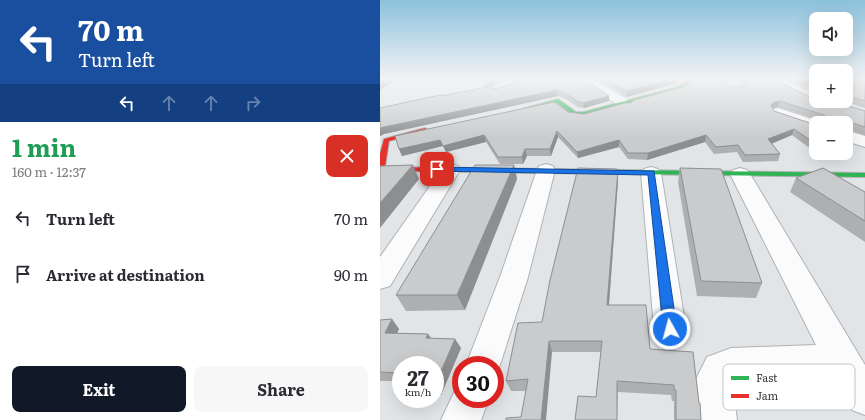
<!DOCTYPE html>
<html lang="en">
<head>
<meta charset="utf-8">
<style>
	body { margin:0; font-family:Literata,serif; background:#f7f7f7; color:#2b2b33; height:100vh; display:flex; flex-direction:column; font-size:15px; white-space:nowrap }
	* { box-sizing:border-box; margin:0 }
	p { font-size:13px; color:#7c7c81 }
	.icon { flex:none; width:22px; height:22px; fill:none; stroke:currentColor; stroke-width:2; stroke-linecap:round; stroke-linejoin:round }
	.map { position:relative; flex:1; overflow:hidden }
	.sheet { display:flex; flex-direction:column; background:#fff; width:380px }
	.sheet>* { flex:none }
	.banner { background:#1a4fa0; color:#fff; overflow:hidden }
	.fabs { position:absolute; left:429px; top:12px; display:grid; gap:8px }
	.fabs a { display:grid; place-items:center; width:44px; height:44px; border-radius:8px; background:#fff; box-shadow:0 4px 16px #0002; font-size:20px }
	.speed { position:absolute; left:12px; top:356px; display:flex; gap:8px; font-size:20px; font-weight:700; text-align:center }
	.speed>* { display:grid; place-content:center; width:52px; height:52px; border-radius:50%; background:#fff; box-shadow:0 4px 16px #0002; line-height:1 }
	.speed small { font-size:10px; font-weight:400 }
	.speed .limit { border:6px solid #d22; background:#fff; color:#111 }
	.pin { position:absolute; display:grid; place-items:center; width:34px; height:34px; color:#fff; margin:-17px; border-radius:8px; box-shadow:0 2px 6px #0006 }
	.me { position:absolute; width:44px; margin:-22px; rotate:353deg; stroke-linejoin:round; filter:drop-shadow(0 0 3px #0008) }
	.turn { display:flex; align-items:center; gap:14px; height:84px; padding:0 12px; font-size:18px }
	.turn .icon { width:52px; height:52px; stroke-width:2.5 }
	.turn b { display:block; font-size:28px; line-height:34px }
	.lanes { display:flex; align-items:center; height:38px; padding:0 12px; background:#0003; justify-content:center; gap:20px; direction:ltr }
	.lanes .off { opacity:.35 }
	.round { display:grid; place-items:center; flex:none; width:42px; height:42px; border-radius:8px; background:#f7f7f7 }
	.headline { display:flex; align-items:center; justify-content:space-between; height:68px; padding:0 12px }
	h1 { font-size:24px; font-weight:700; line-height:30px; color:#1e9e55 }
	.button { display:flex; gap:8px; margin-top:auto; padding:8px 12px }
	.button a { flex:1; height:46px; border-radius:8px; background:#111827; color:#fff; font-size:16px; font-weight:700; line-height:46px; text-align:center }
	.button a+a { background:#f7f7f7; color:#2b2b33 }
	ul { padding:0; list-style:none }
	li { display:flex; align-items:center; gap:12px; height:56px; padding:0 12px }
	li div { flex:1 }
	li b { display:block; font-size:15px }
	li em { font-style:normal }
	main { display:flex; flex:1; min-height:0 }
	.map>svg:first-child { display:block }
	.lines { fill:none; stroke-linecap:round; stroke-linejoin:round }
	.street-casing { stroke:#b0b2b4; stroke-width:2 }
	.fast-casing { stroke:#b0b2b4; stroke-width:2 }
	.jam-casing { stroke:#b0b2b4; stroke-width:2 }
	.street { fill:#fbfbfc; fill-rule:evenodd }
	.fast { fill:#30b455; fill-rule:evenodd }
	.jam { fill:#e5322d; fill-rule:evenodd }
	.wall { fill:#adafb0 }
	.shaded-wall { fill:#8d8e90 }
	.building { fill:#c9cbcd; stroke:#8d8e90 }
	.route { fill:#1a73e8; stroke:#114b97 }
	.key { fill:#fff; stroke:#c3c4c4; stroke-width:1 }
	.key-label { font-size:11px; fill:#373a3b }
</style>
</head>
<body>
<main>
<section class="sheet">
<div class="banner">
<div class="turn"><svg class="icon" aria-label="left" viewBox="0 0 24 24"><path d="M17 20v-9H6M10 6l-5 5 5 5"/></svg><div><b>70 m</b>Turn left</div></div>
<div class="lanes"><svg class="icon" aria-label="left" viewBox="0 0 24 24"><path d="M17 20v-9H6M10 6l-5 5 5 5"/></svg><svg class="icon off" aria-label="ahead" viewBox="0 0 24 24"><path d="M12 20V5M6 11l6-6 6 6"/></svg><svg class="icon off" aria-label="ahead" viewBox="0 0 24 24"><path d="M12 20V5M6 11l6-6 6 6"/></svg><svg class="icon off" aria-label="right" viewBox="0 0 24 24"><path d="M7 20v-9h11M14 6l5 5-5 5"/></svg></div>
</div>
<div class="headline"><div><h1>1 min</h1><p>160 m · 12:37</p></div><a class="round" style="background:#d93025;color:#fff"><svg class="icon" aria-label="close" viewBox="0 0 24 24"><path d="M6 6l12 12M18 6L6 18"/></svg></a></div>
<ul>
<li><svg class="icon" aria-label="left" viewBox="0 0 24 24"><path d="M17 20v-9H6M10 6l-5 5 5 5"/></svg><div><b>Turn left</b></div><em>70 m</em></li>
<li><svg class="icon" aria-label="arrive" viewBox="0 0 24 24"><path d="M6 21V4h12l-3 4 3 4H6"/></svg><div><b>Arrive at destination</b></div><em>90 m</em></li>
</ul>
<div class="button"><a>Exit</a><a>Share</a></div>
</section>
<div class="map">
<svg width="485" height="420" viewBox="0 0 485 420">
	<rect width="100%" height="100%" fill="#e2e5e8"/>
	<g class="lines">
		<!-- street casing -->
		<g class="street-casing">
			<g id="street">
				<path d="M197,79H212L251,101L253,104L251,107H241Z"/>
				<path d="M386,79H402L436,94V101H441L436,103L431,102L388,81Z"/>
				<path d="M398,108L441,122L442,123H436V130L393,115L391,112L393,109Z"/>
				<path d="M466,130L485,136V147L466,141Z"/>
				<path d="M71,164L78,166L80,170L10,286L0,289V257L64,166Z"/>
				<path d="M166,164L173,166L175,170L148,277L120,365L115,377V365H86L120,277L157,170L159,166Z"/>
				<path d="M271,167L278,169L281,173L306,329L301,339L290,343L279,339L274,329L261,173L264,169Z"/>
				<path d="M360,168L367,170L370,174L485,365V415L472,410L453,377L352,382L357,420H319L316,379L327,357L351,348L436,345L350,174L353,170Z"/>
				<path d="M81,384V399H109L101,420H61L77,386Z"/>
			</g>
		</g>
		<!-- fast casing -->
		<g class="fast-casing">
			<g id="fast">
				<path d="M310,79H316L301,89L204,116L193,115L177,103L145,111L142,109L178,99L196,112H204L297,87Z"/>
				<path d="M92,168L485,173V177L95,172H92L91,170Z"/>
			</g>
		</g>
		<!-- jam casing -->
		<g class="jam-casing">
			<path id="jam" d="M45,128L48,130L47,131L9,141L5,167L95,168H98L99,170L98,172L0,171V154L4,139Z"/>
		</g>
		<!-- street -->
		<use href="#street" class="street"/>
		<!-- fast -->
		<use href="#fast" class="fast"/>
		<!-- jam -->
		<use href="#jam" class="jam"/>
	</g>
	<!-- wall -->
	<g class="wall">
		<path d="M145,79L229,96V101L204,108L198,107L186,99L178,96L4,134L0,136V108L105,88L104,85H113L111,88L116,89Z"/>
		<path d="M216,79H303L294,84L247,97Z"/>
		<path d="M353,79H393L432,98L485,111V135L467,129V134L466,137V123H438L439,120L398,107L393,108L394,111L436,125V148L431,149L412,135L391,144L400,154L398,161L363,162L357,152L334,154L325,142L267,160L248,159L239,147L198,158L178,137L171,156H147L143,164H120L106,142L66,152L63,146L22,156L19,149L188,112L204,114L251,103L304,87L351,86L363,87L364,86L358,81Z"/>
		<path d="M407,79H436V92Z"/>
		<path d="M466,79H485V108L464,101H466Z"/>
		<path d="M134,165L137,179L85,310L26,311L16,295Z"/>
		<path d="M300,168L382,283L376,298L317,296L298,182Z"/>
		<path d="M238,170V181L229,305L270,349L319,403L321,420H294V401H292L291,395L238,392L237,420H195L216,397L221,352H172L141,417L146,391H131L126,381L162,322Z"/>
		<path d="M416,178L485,192V242L410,192Z"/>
		<path d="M12,319L19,329L17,333L48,334L51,338L75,339L81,348L61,395L55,394V365H21V381H0V320Z"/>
	</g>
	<!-- shaded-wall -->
	<g class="shaded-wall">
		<path d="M0,79H18L0,90Z"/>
		<path d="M111,79H129L113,85L110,90L108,85Z"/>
		<path d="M291,79H303L294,84L247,97V91Z"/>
		<path d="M177,90L178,96L4,134L0,136V128Z"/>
		<path d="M229,96V101L204,108L203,103Z"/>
		<path d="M400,101L398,107L393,108L391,105L394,102Z"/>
		<path d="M414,129L412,135L386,146L388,139Z"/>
		<path d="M177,131L178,137L171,156L170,149Z"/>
		<path d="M104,135L106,142L66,152L63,146Z"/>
		<path d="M326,135L325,142L267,160L268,153Z"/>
		<path d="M60,140L63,146L22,156L19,149Z"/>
		<path d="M239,140V147L198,158L197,152Z"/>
		<path d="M433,142H436V148L431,149Z"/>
		<path d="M145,149L147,156L143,164L142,157Z"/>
		<path d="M33,165L39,179L0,228V203Z"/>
		<path d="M134,165L137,179L85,310L77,295Z"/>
		<path d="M238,170V181L228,317L227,305Z"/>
		<path d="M12,319L19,329L13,342L5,333Z"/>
		<path d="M48,334L54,343L46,338Z"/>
		<path d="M75,339L81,348L61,395L55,386V385Z"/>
		<path d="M169,341L172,352L166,420H161Z"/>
	</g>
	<!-- building -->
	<g class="building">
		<path d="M110,79H111L108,85L111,88L116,89L145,79H203L229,96L203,103L197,101L185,93L177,90L0,128V108L60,95L61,96L108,87L104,85Z"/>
		<path d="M225,79H291L247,91Z"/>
		<path d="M317,79H337L351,86L363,87L366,82L363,79H393L432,98H436V101H450L485,111V127L469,122L467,124V134H466V123H440V118L446,117L444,115L400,101L394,102L391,105L394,111L436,125V142H433L414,129L388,139L400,154L365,155L358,145L336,147L326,135L268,153H248L239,140L197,152L177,131L170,149H145L142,157H118L104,135L63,146L60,140L19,149L15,136L174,102L188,112L204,114L245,103H251L254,100L304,87Z"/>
		<path d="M420,79H436V86Z"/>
		<path d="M466,79H485V101L466,95Z"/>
		<path d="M33,165L0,203V166Z"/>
		<path d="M95,165H134L77,295H16Z"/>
		<path d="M198,168L236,169L238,170L227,305H266L270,349L313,352L319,403H320L321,420H296V390H294V385L237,381V420H195L198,396L216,397L222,341H169L161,420H126V418L141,417L148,379L126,381L138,323L162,322L170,280Z"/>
		<path d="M300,168L341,169L382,283L321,281Z"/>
		<path d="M443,168L485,192V221L416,178Z"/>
		<path d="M12,319L5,333L48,334L46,338L75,339L55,385V365H21V373L0,372V320Z"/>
	</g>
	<!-- sky -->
	<linearGradient id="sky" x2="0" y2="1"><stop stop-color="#8cc1dc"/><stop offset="0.57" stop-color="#f2f3f5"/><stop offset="1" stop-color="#f2f3f5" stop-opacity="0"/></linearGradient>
	<rect width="485" height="138" fill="url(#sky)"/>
	<!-- route -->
	<path class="route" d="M57,167L274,171L297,329L295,333L290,335L285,333L283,329L268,175L55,171V168Z"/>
	<!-- legend -->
	<rect x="343" y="364" width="132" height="46" rx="6" class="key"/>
	<rect x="351" y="376" width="18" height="4" fill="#30b455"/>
	<rect x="351" y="394" width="18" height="4" fill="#e5322d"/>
	<g class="key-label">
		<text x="376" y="382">Fast</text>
		<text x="376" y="400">Jam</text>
	</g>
</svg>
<div class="fabs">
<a><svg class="icon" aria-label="sound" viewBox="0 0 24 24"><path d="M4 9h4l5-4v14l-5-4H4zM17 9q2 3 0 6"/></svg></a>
<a>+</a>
<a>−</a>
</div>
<div class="speed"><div>27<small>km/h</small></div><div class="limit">30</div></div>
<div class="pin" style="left:57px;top:169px;background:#d93025"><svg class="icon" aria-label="arrive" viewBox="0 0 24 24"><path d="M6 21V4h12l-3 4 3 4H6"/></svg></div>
<svg class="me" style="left:290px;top:329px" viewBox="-20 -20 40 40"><circle r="17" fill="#1a73e8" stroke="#fff" stroke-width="3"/><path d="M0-11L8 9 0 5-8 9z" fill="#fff"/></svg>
</div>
</main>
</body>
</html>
